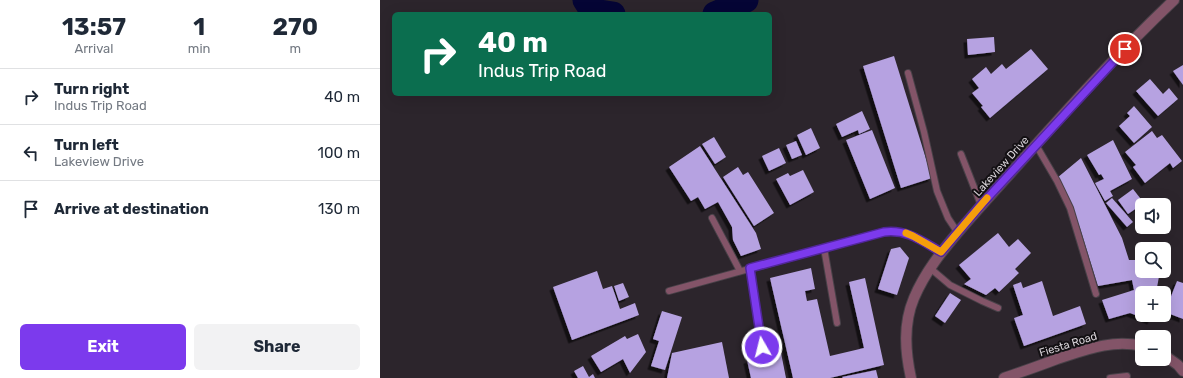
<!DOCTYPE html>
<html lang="en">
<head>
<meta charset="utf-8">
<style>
	body { margin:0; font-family:Rubik,sans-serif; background:#f2f2f3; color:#1f2937; height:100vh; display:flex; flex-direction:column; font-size:15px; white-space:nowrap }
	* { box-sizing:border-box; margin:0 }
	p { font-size:13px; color:#747a83 }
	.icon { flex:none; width:22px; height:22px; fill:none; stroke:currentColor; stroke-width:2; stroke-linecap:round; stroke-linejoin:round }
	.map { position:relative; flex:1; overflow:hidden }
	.sheet { display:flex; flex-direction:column; background:#fff; width:380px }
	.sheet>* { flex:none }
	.guide { position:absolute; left:12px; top:12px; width:380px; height:84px; border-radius:6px; box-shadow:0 4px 16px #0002; background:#0b6e4f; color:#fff; overflow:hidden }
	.controls { position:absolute; left:755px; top:198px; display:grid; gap:8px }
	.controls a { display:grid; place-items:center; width:36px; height:36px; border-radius:6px; background:#fff; box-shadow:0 4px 16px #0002; font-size:20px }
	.pin { position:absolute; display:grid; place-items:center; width:34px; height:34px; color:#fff; margin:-17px; border:2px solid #fff; border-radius:50%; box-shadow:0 1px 4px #0007 }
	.me { position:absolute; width:44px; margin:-22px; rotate:352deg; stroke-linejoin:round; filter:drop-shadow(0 0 3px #0008) }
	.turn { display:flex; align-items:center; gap:14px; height:84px; padding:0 20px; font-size:18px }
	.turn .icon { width:52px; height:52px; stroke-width:2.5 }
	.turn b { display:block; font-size:28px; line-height:34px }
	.eta { display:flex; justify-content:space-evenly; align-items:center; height:68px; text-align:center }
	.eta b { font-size:24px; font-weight:700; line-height:28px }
	.cta { display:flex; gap:8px; margin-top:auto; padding:8px 20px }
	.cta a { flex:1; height:46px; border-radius:6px; background:#7c3aed; color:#fff; font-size:16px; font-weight:700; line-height:46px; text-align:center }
	.cta a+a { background:#f2f2f3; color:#1f2937 }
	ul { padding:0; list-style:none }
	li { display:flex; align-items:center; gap:12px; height:56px; padding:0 20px; border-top:1px solid #e0e1e3 }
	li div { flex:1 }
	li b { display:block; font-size:15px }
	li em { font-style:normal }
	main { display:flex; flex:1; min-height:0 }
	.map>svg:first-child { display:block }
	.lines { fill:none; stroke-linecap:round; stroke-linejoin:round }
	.river { stroke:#050535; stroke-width:25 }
	.building { fill:#b6a2e1; filter:url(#shadow) }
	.service-casing { stroke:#484148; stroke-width:8 }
	.minor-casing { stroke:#484148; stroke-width:12 }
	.service { stroke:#835468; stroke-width:6 }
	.minor { stroke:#835468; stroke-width:10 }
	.route-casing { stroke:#51269a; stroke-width:10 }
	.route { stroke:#7c3aed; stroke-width:7 }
	.slow { stroke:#f59e0b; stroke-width:7 }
	.labels { text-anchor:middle; stroke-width:4; stroke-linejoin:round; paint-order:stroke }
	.street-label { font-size:11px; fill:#d9d4d9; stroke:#131013 }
</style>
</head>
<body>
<main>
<section class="sheet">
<div class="eta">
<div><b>13:57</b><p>Arrival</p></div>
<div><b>1</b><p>min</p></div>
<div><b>270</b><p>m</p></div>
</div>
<ul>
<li><svg class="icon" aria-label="right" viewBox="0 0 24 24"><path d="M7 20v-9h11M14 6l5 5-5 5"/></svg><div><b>Turn right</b><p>Indus Trip Road</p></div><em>40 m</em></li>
<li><svg class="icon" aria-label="left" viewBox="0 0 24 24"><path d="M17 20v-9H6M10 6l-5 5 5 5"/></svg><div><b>Turn left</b><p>Lakeview Drive</p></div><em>100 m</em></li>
<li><svg class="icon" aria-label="arrive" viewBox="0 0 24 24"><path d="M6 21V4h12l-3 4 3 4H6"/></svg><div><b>Arrive at destination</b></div><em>130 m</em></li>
</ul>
<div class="cta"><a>Exit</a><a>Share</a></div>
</section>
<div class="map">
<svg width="803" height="378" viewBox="0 0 803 378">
	<defs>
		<filter id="shadow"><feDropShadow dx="-3.5" dy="3.5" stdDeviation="0" flood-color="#0009"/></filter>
	</defs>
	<rect width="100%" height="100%" fill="#2c252c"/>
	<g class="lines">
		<!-- river -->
		<g class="river">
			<path d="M205,0L212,11L233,14"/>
			<path d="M335,14L366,0"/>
		</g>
	</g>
	<!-- building -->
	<g class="building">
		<path d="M614,37L615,52L588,55L587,39Z"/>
		<path d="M651,49L668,69L610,118L601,107L603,106L592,93L599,88L592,79L606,67L611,74L622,64L626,69Z"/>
		<path d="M514,56L552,178L521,188L483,66Z"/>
		<path d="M803,65V85L793,71Z"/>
		<path d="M770,79L783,94L789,88L798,99L778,116L756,91Z"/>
		<path d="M754,106L772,127L754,143L739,126L750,116L747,113Z"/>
		<path d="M482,111L490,129L479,134L478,130L462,137L456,124Z"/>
		<path d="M431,128L440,148L426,155L417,135Z"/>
		<path d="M492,130L515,188L490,199L466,140Z"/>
		<path d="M772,131L777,138L782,135L802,161L793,168L790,163L765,183L753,167L756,165L745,152Z"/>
		<path d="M334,137L346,157L335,164L322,144Z"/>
		<path d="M733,140L752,179L730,191L733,196L725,201L715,183L724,179L721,174L719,175L707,155Z"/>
		<path d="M416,141L422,155L412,159L406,145Z"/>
		<path d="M320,146L376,233L381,249L361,256L353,240L352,227L338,202L325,209L318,197L311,201L289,167Z"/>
		<path d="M399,148L406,163L389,171L382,156Z"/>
		<path d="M701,158L742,238L749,260H762V271H780L776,293H762V315H773L771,321L750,313L729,319L722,300L754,290L752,280L718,286L700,228L690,203L677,178Z"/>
		<path d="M358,167L363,175L368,172L394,213L374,226L343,177Z"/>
		<path d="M423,170L434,192L410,205L396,179L408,173L410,176Z"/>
		<path d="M753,189L764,203L748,214L738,200Z"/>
		<path d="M732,198L753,222L747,227L726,203Z"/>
		<path d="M618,233L629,247L638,239L651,253L635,269L639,273L619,292L615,288L606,295L584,284L591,279L579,265Z"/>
		<path d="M520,247L529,258L517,295L498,289L511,249Z"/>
		<path d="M431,268L435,289L425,291L427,301L437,299L450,356L484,348L469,282L485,278L504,365L450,378H413L390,278Z"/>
		<path d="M217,271L223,289L232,286L240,309L255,303L259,315L192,340L173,287Z"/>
		<path d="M662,281L673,316L700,306L706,324L644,346L634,318L643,315L633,285L641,282L643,288Z"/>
		<path d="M797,281L803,283V319L785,312Z"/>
		<path d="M243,283L249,297L239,301L234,286Z"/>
		<path d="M570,293L581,300L565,323L555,316Z"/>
		<path d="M282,311L302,317L285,370L271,366L279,341L273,339Z"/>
		<path d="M258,334L266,352L250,373L243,359L221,372L211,356L245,336L247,339Z"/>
		<path d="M342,342L349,378H287L292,353Z"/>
		<path d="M401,353L406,378H371L367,360Z"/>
		<path d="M203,366L209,377L213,374L215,378H198L194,371Z"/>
		<path d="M496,370L498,378H463L462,377Z"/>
	</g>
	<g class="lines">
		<!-- service casing -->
		<g class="service-casing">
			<g id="service">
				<path d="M528,73L544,132L557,191L568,218L578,233"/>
				<path d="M656,145L677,181L690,208L716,294"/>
				<path d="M581,154L601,205"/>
				<path d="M332,218L360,271"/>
				<path d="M444,248L457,323"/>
				<path d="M550,268L570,285L602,301L618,308"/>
				<path d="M370,269L382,347"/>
				<path d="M289,291L504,232C527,229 542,241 561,252"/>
				<path d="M730,378L747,376"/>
			</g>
		</g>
		<!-- minor casing -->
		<g class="minor-casing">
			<g id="minor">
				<path d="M784,355L798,365L803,371"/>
				<path d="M531,378C525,351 523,324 534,298C545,272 562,251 579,231C598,209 617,188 636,167C687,110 738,53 794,0"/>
				<path d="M624,378C641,372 659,366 677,359C705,350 732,339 762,346"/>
			</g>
		</g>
		<!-- service -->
		<use href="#service" class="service"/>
		<!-- minor -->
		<use href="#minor" class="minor"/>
	</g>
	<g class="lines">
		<!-- route casing -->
		<g class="route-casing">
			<path id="route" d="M382,347L370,268L504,232C527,229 542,241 561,252L600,206L745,49"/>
		</g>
		<!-- route -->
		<use href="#route" class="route"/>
		<!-- slow -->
		<path class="slow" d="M526,233L533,236L561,252L607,198"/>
	</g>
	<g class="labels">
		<!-- street labels -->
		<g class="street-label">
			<text transform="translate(621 166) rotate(-48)" y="4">Lakeview Drive</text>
			<text transform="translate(688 344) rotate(-17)" y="4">Fiesta Road</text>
		</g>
	</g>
</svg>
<div class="controls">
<a><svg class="icon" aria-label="sound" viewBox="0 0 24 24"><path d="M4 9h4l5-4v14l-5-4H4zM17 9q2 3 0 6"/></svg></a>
<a><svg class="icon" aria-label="search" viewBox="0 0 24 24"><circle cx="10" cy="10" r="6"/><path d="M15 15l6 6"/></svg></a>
<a>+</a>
<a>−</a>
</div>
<div class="pin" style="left:745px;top:49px;background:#d93025"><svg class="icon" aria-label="arrive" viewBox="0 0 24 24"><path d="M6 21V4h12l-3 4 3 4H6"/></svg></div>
<svg class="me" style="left:382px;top:347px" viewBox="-20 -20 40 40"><circle r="17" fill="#7c3aed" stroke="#fff" stroke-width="3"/><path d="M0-11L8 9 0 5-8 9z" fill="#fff"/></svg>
<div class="guide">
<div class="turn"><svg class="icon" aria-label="right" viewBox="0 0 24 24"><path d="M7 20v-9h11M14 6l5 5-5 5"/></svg><div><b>40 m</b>Indus Trip Road</div></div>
</div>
</div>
</main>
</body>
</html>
